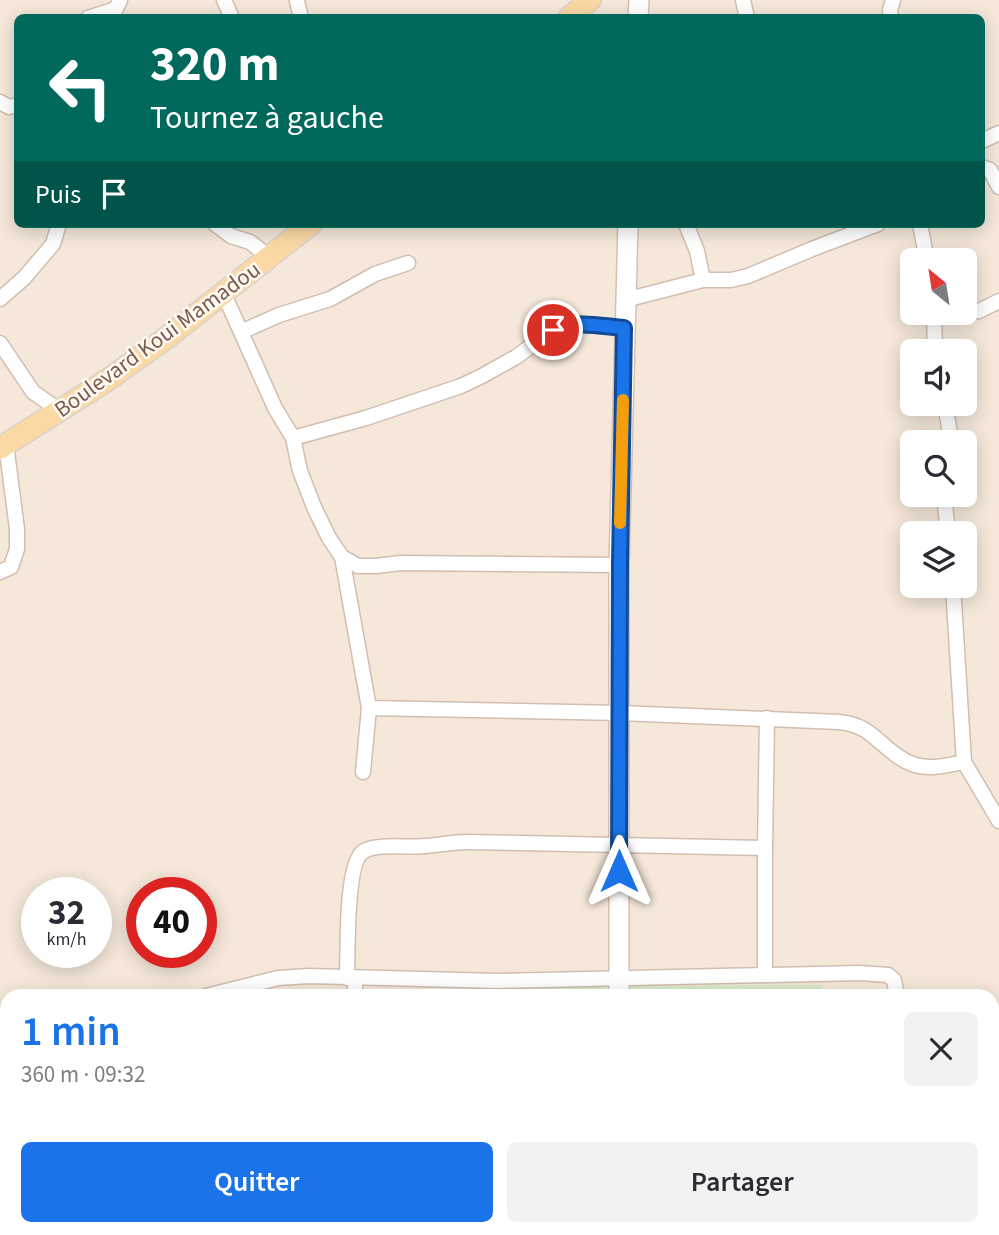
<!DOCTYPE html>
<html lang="fr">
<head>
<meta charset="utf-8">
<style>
	body { margin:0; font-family:"Source Sans 3",sans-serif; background:#f2f2f3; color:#2b2b33; height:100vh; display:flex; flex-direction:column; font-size:26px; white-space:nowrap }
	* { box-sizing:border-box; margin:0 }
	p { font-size:23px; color:#7c7c81 }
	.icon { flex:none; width:38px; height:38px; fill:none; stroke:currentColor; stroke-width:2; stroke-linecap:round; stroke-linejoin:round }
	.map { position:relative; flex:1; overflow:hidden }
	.panel { position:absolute; left:0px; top:989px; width:999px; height:247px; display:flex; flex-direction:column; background:#fff; border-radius:21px 21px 0 0; box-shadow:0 4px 18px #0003 }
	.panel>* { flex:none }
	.guide { position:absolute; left:14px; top:14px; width:971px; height:214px; border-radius:10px; box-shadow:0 4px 18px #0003; background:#00695c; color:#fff; overflow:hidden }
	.needle { width:46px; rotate:330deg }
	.tools { position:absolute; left:900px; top:248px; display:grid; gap:14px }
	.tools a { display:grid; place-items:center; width:77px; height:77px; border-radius:10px; background:#fff; box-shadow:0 4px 18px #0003; font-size:35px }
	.speed { position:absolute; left:21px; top:877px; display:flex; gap:14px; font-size:35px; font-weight:700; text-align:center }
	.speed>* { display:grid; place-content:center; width:91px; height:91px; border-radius:50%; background:#fff; box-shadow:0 4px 18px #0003; line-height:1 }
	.speed small { font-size:18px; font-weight:400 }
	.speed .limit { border:10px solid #d22; background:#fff; color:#111 }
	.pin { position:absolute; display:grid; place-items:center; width:60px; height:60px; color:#fff; margin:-30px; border:4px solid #fff; border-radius:50%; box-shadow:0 2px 7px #0007 }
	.me { position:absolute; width:77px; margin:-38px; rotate:0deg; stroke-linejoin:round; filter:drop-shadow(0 0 5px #0008) }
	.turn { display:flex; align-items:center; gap:24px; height:147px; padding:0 21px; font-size:32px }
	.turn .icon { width:91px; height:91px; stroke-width:2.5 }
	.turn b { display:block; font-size:49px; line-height:60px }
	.then { display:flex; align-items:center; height:66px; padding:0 21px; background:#0003; gap:14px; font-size:26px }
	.round { display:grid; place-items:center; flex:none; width:74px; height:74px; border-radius:10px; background:#f2f2f3 }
	.headline { display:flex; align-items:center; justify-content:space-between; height:119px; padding:0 21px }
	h1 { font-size:42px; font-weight:600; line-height:52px; color:#1a73e8 }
	.button { display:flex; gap:14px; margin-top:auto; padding:14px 21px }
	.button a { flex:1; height:80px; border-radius:10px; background:#1a73e8; color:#fff; font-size:28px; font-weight:600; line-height:80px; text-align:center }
	.button a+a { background:#f2f2f3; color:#2b2b33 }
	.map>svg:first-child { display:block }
	.residential { fill:#f5e8da; fill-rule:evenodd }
	.green { fill:#d8ecc9 }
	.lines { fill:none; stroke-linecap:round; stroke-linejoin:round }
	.street-casing { stroke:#d1beb0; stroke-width:17 }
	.secondary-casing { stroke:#d6c0b0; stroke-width:22 }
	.primary-casing { stroke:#dad1cd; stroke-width:24 }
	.street { stroke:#fff; stroke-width:14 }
	.secondary { stroke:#fff; stroke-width:19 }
	.primary { stroke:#fbd9a5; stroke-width:21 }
	.route-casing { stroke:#114b97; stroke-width:18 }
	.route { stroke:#1a73e8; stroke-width:12 }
	.slow { stroke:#f59e0b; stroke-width:12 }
	.labels { text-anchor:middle; stroke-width:5; stroke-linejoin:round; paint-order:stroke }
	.street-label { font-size:23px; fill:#7a5c4d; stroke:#fffaf3 }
</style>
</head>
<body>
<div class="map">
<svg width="999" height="1235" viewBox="0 0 999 1235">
	<rect width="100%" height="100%" fill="#fdf6ec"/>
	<!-- residential -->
	<path class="residential" d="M0,0H999V1235H0ZM18,18H982V224H18ZM912,261H964V313H912ZM912,352H964V404H912ZM912,443H964V495H912ZM912,534H964V586H912ZM37,892H96V952H37ZM142,892H201V952H142ZM7,996H992V1228H7Z"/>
	<!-- green -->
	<g class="green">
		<rect x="532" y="985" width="75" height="11"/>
		<path d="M822,985V996H630V986Z"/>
	</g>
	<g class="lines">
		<!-- street casing -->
		<g class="street-casing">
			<g id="street">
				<path d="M224,0L232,18"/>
				<path d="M743,0L747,18"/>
				<path d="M297,1L301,18"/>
				<path d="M88,18L116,9L120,0"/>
				<path d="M891,18L890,10L893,0"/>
				<path d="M0,102L9,107L18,105"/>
				<path d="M982,141L999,133"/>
				<path d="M982,167L990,170L999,187"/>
				<path d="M215,224L231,236L250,242L269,257"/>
				<path d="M686,224L697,251L703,280"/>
				<path d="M920,224L927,261"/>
				<path d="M223,292L275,408L293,438L300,471L314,507L329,538L342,557L358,566H376L401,563L619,565"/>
				<path d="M0,299L24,278L53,244L59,224"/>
				<path d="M625,300L703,280H731L748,276L812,249L878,224"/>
				<path d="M934,313L935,352"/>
				<path d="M958,313L979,311L999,301"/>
				<path d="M241,332L279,315L330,299L375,274L408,263"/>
				<path d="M0,343L33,392L60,411"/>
				<path d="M945,404L950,433L949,443"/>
				<path d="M293,438L366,418L461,386L482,376L516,357L553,330L565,325L582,324L624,328"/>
				<path d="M944,495L948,534"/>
				<path d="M342,557L369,708L363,772"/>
				<path d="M0,572L11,567L17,549V529L6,444"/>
				<path d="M953,586L964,762L999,821"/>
				<path d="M369,708L620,713L839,722C848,723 857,725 865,730C882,741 895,759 915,765C931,770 948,765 964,762"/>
				<path d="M765,974V848L767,718"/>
				<path d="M347,978C348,955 345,861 364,851C379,843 407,848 424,846C439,845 453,842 467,842L765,848"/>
				<path d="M355,978V996"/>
				<path d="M206,996L278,978L309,976L497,981L859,973L888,975L894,980L897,996"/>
				<path d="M992,1059L999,1057"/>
				<path d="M0,1066L7,1064"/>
				<path d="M992,1123L999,1108"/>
				<path d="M500,1234L508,1235"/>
				<path d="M761,1235V1228"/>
			</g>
		</g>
		<!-- secondary casing -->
		<g class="secondary-casing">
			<g id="secondary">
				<path d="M638,18L639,0"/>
				<path d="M619,996V565L628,224"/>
				<path d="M618,1235V1228"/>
			</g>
		</g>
		<!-- primary casing -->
		<g class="primary-casing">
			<g id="primary">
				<path d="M569,18L590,0"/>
				<path d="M0,448L106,381L165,339L311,224"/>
			</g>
		</g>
		<!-- street -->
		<use href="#street" class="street"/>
		<!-- secondary -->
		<use href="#secondary" class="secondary"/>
		<!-- primary -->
		<use href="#primary" class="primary"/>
	</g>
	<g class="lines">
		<!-- route casing -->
		<g class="route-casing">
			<path id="route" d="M553,330C576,320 600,326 624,328L620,565L619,871"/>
		</g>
		<!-- route -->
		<use href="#route" class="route"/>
		<!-- slow -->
		<path class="slow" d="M620,523L623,400"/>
	</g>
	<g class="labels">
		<!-- street labels -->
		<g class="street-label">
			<text transform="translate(157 339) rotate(-36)" y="8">Boulevard Koui Mamadou</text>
		</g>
	</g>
</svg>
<div class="tools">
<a><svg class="needle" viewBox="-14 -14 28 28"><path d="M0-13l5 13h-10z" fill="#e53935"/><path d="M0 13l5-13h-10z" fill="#7c7c81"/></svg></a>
<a><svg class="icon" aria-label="sound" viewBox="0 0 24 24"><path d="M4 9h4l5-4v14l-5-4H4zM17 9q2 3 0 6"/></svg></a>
<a><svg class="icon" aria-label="search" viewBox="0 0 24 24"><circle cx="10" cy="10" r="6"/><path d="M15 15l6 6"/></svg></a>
<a><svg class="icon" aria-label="layers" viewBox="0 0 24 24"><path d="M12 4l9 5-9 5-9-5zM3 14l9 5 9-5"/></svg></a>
</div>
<div class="speed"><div>32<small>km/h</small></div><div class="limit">40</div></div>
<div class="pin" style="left:553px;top:330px;background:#d93025"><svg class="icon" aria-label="arrive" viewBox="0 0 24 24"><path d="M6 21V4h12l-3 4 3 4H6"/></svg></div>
<svg class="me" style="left:619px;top:871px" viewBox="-20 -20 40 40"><path d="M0-17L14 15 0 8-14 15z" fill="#1a73e8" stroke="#fff" stroke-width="4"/></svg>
<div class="guide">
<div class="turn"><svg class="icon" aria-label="left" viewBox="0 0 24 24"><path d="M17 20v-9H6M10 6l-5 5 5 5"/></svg><div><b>320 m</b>Tournez à gauche</div></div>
<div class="then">Puis<svg class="icon" aria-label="arrive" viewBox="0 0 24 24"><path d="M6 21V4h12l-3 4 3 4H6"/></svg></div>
</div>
<section class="panel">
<div class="headline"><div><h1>1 min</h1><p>360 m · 09:32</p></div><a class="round"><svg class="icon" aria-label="close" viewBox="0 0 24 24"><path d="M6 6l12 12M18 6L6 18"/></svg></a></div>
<div class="button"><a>Quitter</a><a>Partager</a></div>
</section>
</div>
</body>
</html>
